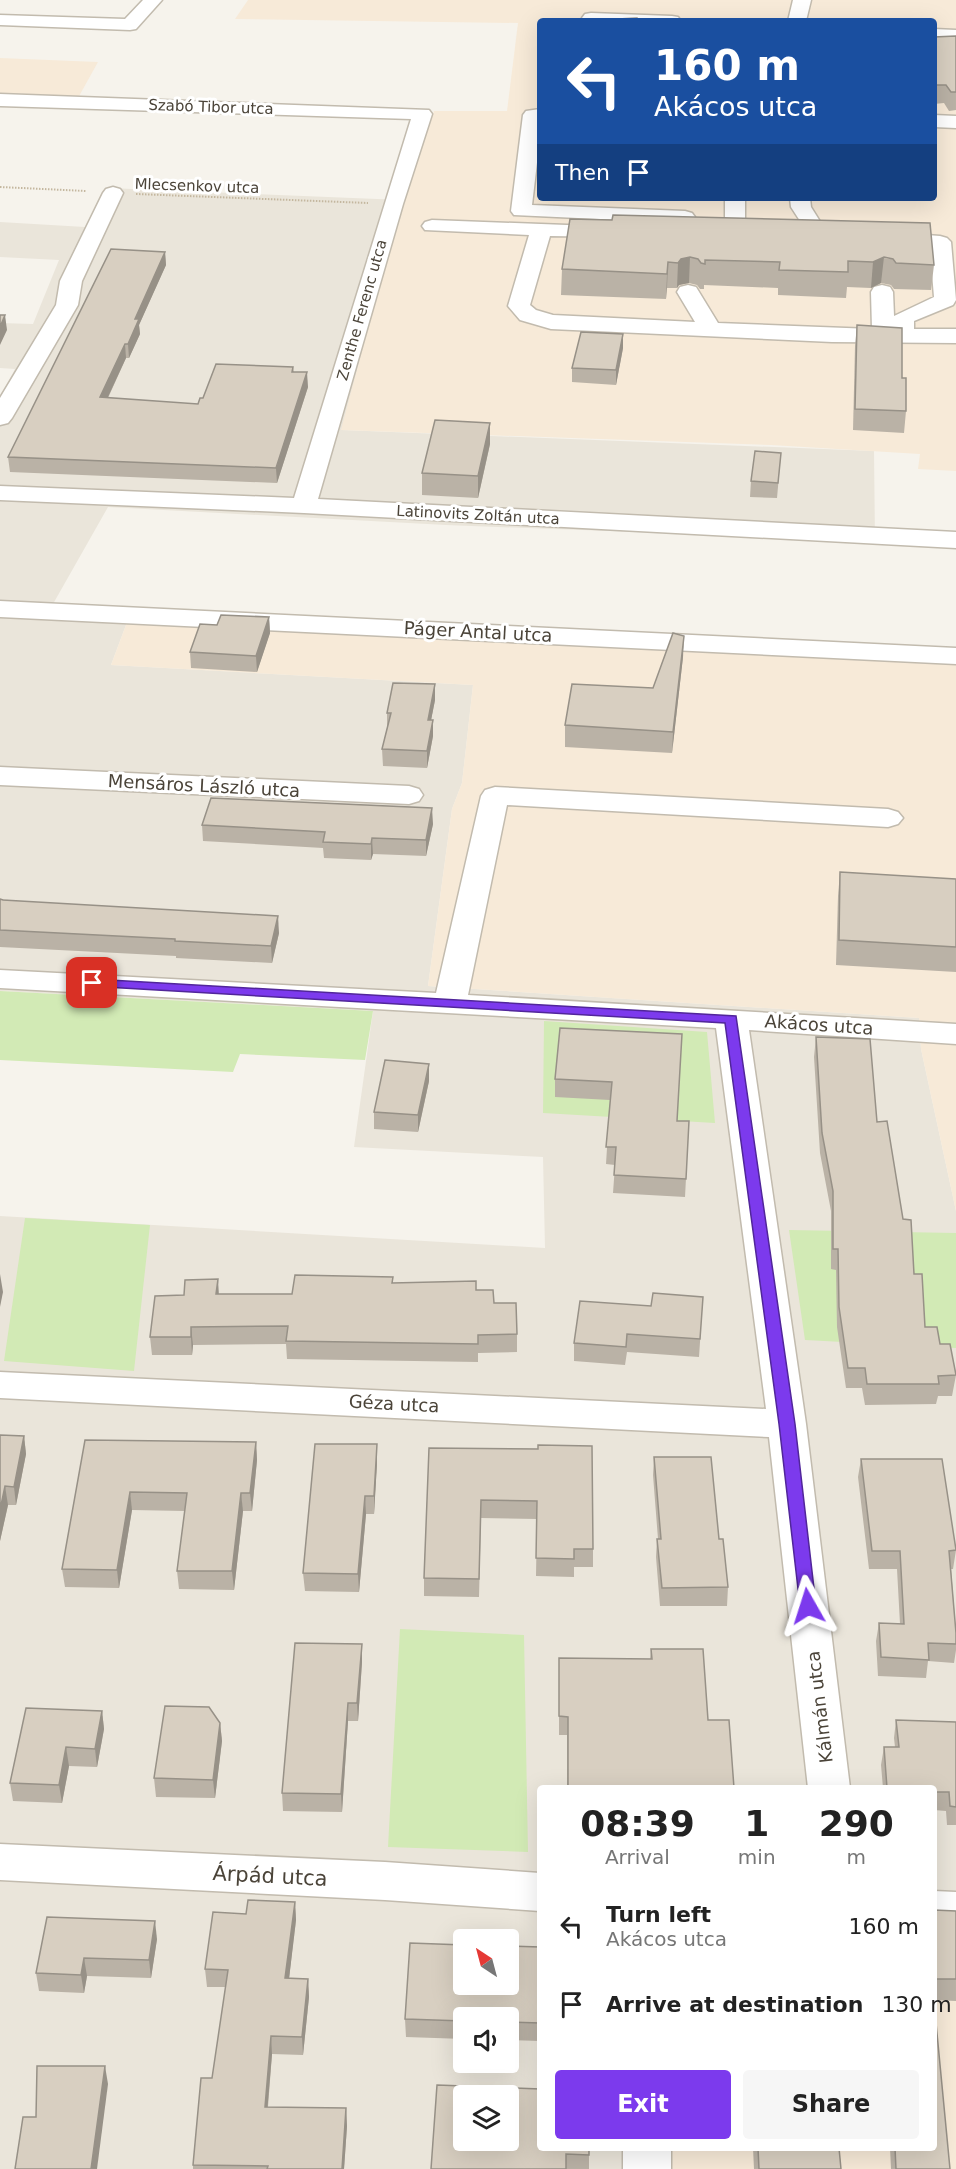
<!DOCTYPE html>
<html lang="en">
<head>
<meta charset="utf-8">
<style>
	body { margin:0; font-family:"DejaVu Sans",sans-serif; background:#f6f6f6; color:#222; height:100vh; display:flex; flex-direction:column; font-size:22px; white-space:nowrap }
	* { box-sizing:border-box; margin:0 }
	p { font-size:20px; color:#767676 }
	.icon { flex:none; width:33px; height:33px; fill:none; stroke:currentColor; stroke-width:2; stroke-linecap:round; stroke-linejoin:round }
	.map { position:relative; flex:1; overflow:hidden }
	.side { position:absolute; left:537px; top:1785px; width:400px; height:366px; display:flex; flex-direction:column; background:#fff; border-radius:6px; box-shadow:0 6px 24px #0002 }
	.side>* { flex:none }
	.banner { position:absolute; left:537px; top:18px; width:400px; height:183px; border-radius:6px; box-shadow:0 6px 24px #0002; background:#1a4fa0; color:#fff; overflow:hidden }
	.needle { width:39px; rotate:324deg }
	.buttons { position:absolute; left:453px; top:1929px; display:grid; gap:12px }
	.buttons a { display:grid; place-items:center; width:66px; height:66px; border-radius:6px; background:#fff; box-shadow:0 6px 24px #0002; font-size:30px }
	.pin { position:absolute; display:grid; place-items:center; width:51px; height:51px; color:#fff; margin:-26px; border-radius:12px; box-shadow:0 3px 9px #0006 }
	.me { position:absolute; width:66px; margin:-33px; rotate:354deg; stroke-linejoin:round; filter:drop-shadow(0 0 4px #0008) }
	.turn { display:flex; align-items:center; gap:21px; height:126px; padding:0 18px; font-size:27px }
	.turn .icon { width:78px; height:78px; stroke-width:2.5 }
	.turn b { display:block; font-size:42px; line-height:51px }
	.then { display:flex; align-items:center; height:57px; padding:0 18px; background:#0003; gap:12px; font-size:22px }
	.eta { display:flex; justify-content:space-evenly; align-items:center; height:102px; text-align:center }
	.eta b { font-size:36px; font-weight:700; line-height:42px }
	.cta { display:flex; gap:12px; margin-top:auto; padding:12px 18px }
	.cta a { flex:1; height:69px; border-radius:6px; background:#7c3aed; color:#fff; font-size:24px; font-weight:700; line-height:69px; text-align:center }
	.cta a+a { background:#f6f6f6; color:#222 }
	ul { padding:0; list-style:none }
	li { display:flex; align-items:center; gap:18px; height:78px; padding:0 18px }
	li div { flex:1 }
	li b { display:block; font-size:22px }
	li em { font-style:normal }
	.map>svg:first-child { display:block }
	.residential { fill:#eae5da; fill-rule:evenodd }
	.commercial { fill:#f7ead8; fill-rule:evenodd }
	.green { fill:#d2eab5 }
	.lines { fill:none; stroke-linecap:round; stroke-linejoin:round }
	.minor-casing { stroke:#c2bbae; stroke-width:3 }
	.path { stroke:#c4b79f; stroke-width:2; stroke-dasharray:1.5 1.5; stroke-linecap:butt }
	.minor { fill:#fff; fill-rule:evenodd }
	.wall { fill:#bab2a6 }
	.shaded-wall { fill:#979187 }
	.building { fill:#d8cfc1; stroke:#979187; stroke-width:1.5; fill-rule:evenodd }
	.route { fill:#7c3aed; stroke:#51269a; stroke-width:1.5 }
	.labels { text-anchor:middle; stroke-width:6; stroke-linejoin:round; paint-order:stroke }
	.far-street-label { font-size:15px; fill:#4b4439; stroke:#fff }
	.street-label { font-size:18px; fill:#4b4439; stroke:#fff }
	.near-street-label { font-size:21px; fill:#4b4439; stroke:#fff }
</style>
</head>
<body>
<div class="map">
<svg width="956" height="2169" viewBox="0 0 956 2169">
	<rect width="100%" height="100%" fill="#f6f3ec"/>
	<!-- residential -->
	<path class="residential" d="M108,188L402,200L342,430L874,451L875,541L446,525L108,507L53,604L132,609L111,665L473,685L462,783L452,809L428,986L919,1018L921,1049L956,1211V1911L935,1910L934,1788H540V2148H647V2169H0V1216L545,1248L543,1157L354,1147L373,1011L0,991V397L15,369L0,368V323L33,324L59,260L0,257V222L85,227ZM464,1940H508V1984H464ZM464,2018H508V2062H464ZM464,2096H508V2140H464Z"/>
	<!-- commercial -->
	<g class="commercial">
		<path d="M248,0H956V471L918,469L920,454L771,445L341,430L402,200L434,111H507L518,23L235,19ZM540,21H934V198H540Z"/>
		<path d="M0,58L98,62L78,98L0,94Z"/>
		<path d="M132,609L956,653V1211L921,1049L919,1018L428,986L452,809L462,783L473,685L111,665Z"/>
		<path d="M935,1910L956,1911V2169H647V2148H934Z"/>
	</g>
	<!-- green -->
	<g class="green">
		<path d="M0,991L373,1011L365,1060L240,1054L233,1072L0,1060Z"/>
		<path d="M544,1021L707,1032L715,1123L543,1113Z"/>
		<path d="M25,1218L150,1225L134,1371L4,1361Z"/>
		<path d="M789,1230L956,1233V1348L805,1340Z"/>
		<path d="M400,1629L524,1635L528,1852L388,1847Z"/>
	</g>
	<g class="lines">
		<!-- minor casing -->
		<g class="minor-casing">
			<g id="minor">
				<path d="M143,0H162L136,29L130,30L0,25V15L125,19Z"/>
				<path d="M793,0H811L806,21H788Z"/>
				<path d="M591,13L672,16L678,17L681,21H584L582,18L585,14Z"/>
				<path d="M934,29L956,30V40L934,39Z"/>
				<path d="M0,94L429,110L432,114L403,204L318,499L956,532V548L304,513L0,500V486L294,498L411,119L0,106Z"/>
				<path d="M540,109V137L532,205L685,211L692,213L695,217L692,221L685,223L514,215L511,211L523,115L526,111Z"/>
				<path d="M934,115L956,116V128L934,127Z"/>
				<path d="M113,187L120,189L123,193L82,281L78,305L12,418L8,423L0,425V398L56,305L60,281L103,193L106,189Z"/>
				<path d="M725,198H745V219L742,223L735,225L728,223L725,219Z"/>
				<path d="M790,198H810L811,207L821,223L818,227L811,229L804,227L791,207Z"/>
				<path d="M432,220L620,227L623,231L620,235L613,237L550,236L530,305L536,310L553,315L695,322L677,292L680,287L688,285L696,287L718,323L872,329L871,292L874,287L882,285L890,287L893,292L894,316L934,297L930,248L880,242L877,238L880,234L887,232L940,236L947,238L951,242L956,300L953,305L914,321V329H956V343L832,342L551,329L520,320L508,306L529,235L425,230L422,226L425,222Z"/>
				<path d="M0,601L956,648V664L0,617Z"/>
				<path d="M0,767L409,786L419,789L423,795L419,801L409,804L0,785Z"/>
				<path d="M495,787L888,809L898,812L903,818L898,824L888,827L507,805L468,995L956,1024V1044L749,1030L806,1424L850,1788H808L769,1437L0,1398V1372L766,1409L716,1028L0,988V970L436,993L481,796L485,790Z"/>
				<path d="M0,1844L385,1862L540,1873V1911L385,1900L0,1880Z"/>
				<path d="M934,1891L956,1892V1930L934,1929Z"/>
				<rect x="623" y="2148" width="48" height="21"/>
			</g>
		</g>
		<!-- path -->
		<g class="path">
			<path d="M0,187L86,191"/>
			<path d="M136,194L368,203"/>
		</g>
		<!-- minor -->
		<use href="#minor" class="minor"/>
	</g>
	<!-- wall -->
	<g class="wall">
		<path d="M956,36V110L949,111L944,103L934,104V37Z"/>
		<path d="M612,220L934,265L931,290L894,289L891,285L881,283L871,288L847,287L846,298L778,295V288L704,285V289H700L697,285L689,283L679,285L677,288H667L666,299L561,295L562,269Z"/>
		<path d="M165,252L166,265L139,325L140,334L129,358H126L108,398L198,404L203,398L293,367L294,372L308,387L277,483L10,472L8,457Z"/>
		<path d="M857,325L902,378L906,411L904,433L853,430L855,346Z"/>
		<path d="M623,334V348L616,385L572,382V368Z"/>
		<path d="M490,423V444L478,498L422,495V473Z"/>
		<path d="M781,453L777,498L750,497L751,481Z"/>
		<path d="M269,617L270,633L257,672L191,668L190,652Z"/>
		<path d="M683,657L672,753L565,747V725L653,688Z"/>
		<path d="M435,684V700L431,720H433V736L427,768L383,766L382,749L387,728V713Z"/>
		<path d="M433,824L426,856L373,854L371,860L324,858L323,848L203,841L202,825Z"/>
		<path d="M840,872L956,879V972L836,965L838,896Z"/>
		<path d="M0,899L279,933L272,963L176,958V956L0,947Z"/>
		<path d="M560,1028L677,1121H689L685,1197L613,1193L615,1165L606,1164L610,1100L555,1097V1079Z"/>
		<path d="M816,1037L877,1122L903,1219L925,1327L940,1344L956,1375L952,1396H938L936,1404L865,1405L862,1388H846L837,1327L836,1270L831,1269V1211L820,1153L814,1057Z"/>
		<path d="M429,1081L418,1132L374,1129V1112Z"/>
		<path d="M393,1283L476,1290L494,1303L517,1334V1352L478,1353V1362L287,1359L286,1344L193,1345L192,1355H152L150,1337L184,1295L292,1294Z"/>
		<path d="M703,1297L699,1357L627,1352L625,1365L574,1361V1343L651,1306Z"/>
		<path d="M0,1435L24,1436L26,1454L16,1505H8L0,1541Z"/>
		<path d="M85,1440L256,1442L257,1460L252,1511H243L234,1590L179,1589L177,1571L185,1511L132,1510L119,1588L65,1587L62,1569Z"/>
		<path d="M377,1444V1463L374,1514H366L359,1592L305,1591L303,1573Z"/>
		<path d="M429,1448L538,1449L593,1549V1567H574V1577L536,1576L537,1519L481,1518L479,1597L424,1596V1578Z"/>
		<path d="M654,1457L719,1539L728,1587L727,1606H660L656,1557L657,1539H658L653,1475Z"/>
		<path d="M861,1459L956,1550L953,1569H951L956,1633V1650L954,1663L928,1661L926,1678L878,1676L876,1641L879,1623L900,1624L897,1569H869L858,1477Z"/>
		<path d="M651,1649L708,1720L734,1788H567V1735H559V1658L650,1659Z"/>
		<path d="M362,1662L358,1721H348L342,1812L283,1811L282,1793Z"/>
		<path d="M102,1711L104,1729L97,1767L69,1766L62,1803L13,1801L10,1783Z"/>
		<path d="M896,1720L956,1722V1825H947L946,1811L934,1810V1788H883L881,1765L884,1747H895L894,1738Z"/>
		<path d="M220,1723L222,1741L215,1798L156,1797L154,1778Z"/>
		<path d="M295,1902L296,1920L289,1978L308,1979L309,1997L303,2055L272,2054L268,2107L346,2108L347,2126L344,2169H193V2165L212,2078L226,1987H207L205,1969L246,1914Z"/>
		<path d="M934,1910L956,1911V2001L934,2000Z"/>
		<path d="M47,1917L157,1939L151,1978L87,1976L84,1993L39,1991L36,1973Z"/>
		<path d="M540,1947V2041L508,2040V2018H464V2039L406,2037L405,2019Z"/>
		<path d="M589,2148V2169H431Z"/>
		<path d="M753,2148H839L841,2169H754Z"/>
		<path d="M890,2148H934L950,2169H891Z"/>
	</g>
	<!-- shaded-wall -->
	<g class="shaded-wall">
		<path d="M165,252L166,265L139,325L140,334L129,358L128,344L135,319Z"/>
		<path d="M690,257L689,283L679,285L677,288L678,263L681,259Z"/>
		<path d="M884,257L881,283L871,288L873,262Z"/>
		<path d="M668,262L667,288L666,299L667,274Z"/>
		<path d="M5,315L7,330L0,345V327Z"/>
		<path d="M623,334V348L616,385V370Z"/>
		<path d="M125,344L126,358L101,412L100,397Z"/>
		<path d="M307,372L308,387L277,483L276,468Z"/>
		<path d="M490,423V444L478,498V476Z"/>
		<path d="M269,617L270,633L257,672L256,656Z"/>
		<path d="M684,636L683,657L672,753L673,732Z"/>
		<path d="M435,684V700L428,736V720Z"/>
		<path d="M433,720V736L427,768V751Z"/>
		<path d="M432,808L433,824L426,856V840Z"/>
		<path d="M372,838L373,854L371,860V844Z"/>
		<path d="M278,916L279,933L272,963L271,946Z"/>
		<path d="M429,1064V1081L418,1132V1115Z"/>
		<path d="M0,1274L3,1292L0,1307Z"/>
		<path d="M218,1279L219,1297L216,1294Z"/>
		<path d="M191,1327L193,1345L192,1355L191,1337Z"/>
		<path d="M24,1436L26,1454L16,1505L14,1487Z"/>
		<path d="M256,1442L257,1460L252,1511L250,1493Z"/>
		<path d="M377,1444V1463L374,1514V1496Z"/>
		<path d="M5,1486L8,1505L0,1541V1510Z"/>
		<path d="M130,1492L132,1510L119,1588L117,1570Z"/>
		<path d="M241,1493L243,1511L234,1590L232,1571Z"/>
		<path d="M365,1496L366,1514L359,1592L358,1574Z"/>
		<path d="M362,1644V1662L358,1721L357,1703Z"/>
		<path d="M348,1703V1721L342,1812L341,1794Z"/>
		<path d="M102,1711L104,1729L97,1767L95,1749Z"/>
		<path d="M220,1723L222,1741L215,1798L213,1780Z"/>
		<path d="M66,1747L69,1766L62,1803L59,1785Z"/>
		<path d="M295,1902L296,1920L287,1996L285,1978Z"/>
		<path d="M155,1921L157,1939L151,1978L149,1960Z"/>
		<path d="M84,1958L87,1976L84,1993L81,1975Z"/>
		<path d="M308,1979L309,1997L303,2055L302,2037Z"/>
		<path d="M271,2036L272,2054L266,2125L265,2107Z"/>
		<path d="M105,2066L108,2084L97,2169H91Z"/>
		<path d="M346,2108L347,2126L344,2169H342Z"/>
	</g>
	<!-- building -->
	<g class="building">
		<path d="M637,18L639,21H576Z"/>
		<path d="M956,36V92H951L946,85H934V37Z"/>
		<path d="M613,215L930,223L934,265L896,263L893,259L884,257L873,262L848,261V272L779,270L780,262L705,260V264L701,263L698,259L690,257L681,259L678,263L668,262L667,274L562,269L570,219L612,220Z"/>
		<path d="M111,249L165,252L135,319H139L128,344H125L100,397L198,404L200,398H203L216,364L293,367L292,372H307L276,468L8,457Z"/>
		<path d="M0,315H5L0,327Z"/>
		<path d="M857,325L902,328V378H906V411L855,409Z"/>
		<path d="M581,332L623,334L616,370L572,368Z"/>
		<path d="M435,420L490,423L478,476L422,473Z"/>
		<path d="M755,451L781,453L778,483L751,481Z"/>
		<path d="M221,615L269,617L256,656L190,652L200,624L217,625Z"/>
		<path d="M673,633L684,636L673,732L565,725L572,684L653,688Z"/>
		<path d="M393,683L435,684L428,720H433L427,751L382,749L391,713H387Z"/>
		<path d="M211,798L432,808L426,840L372,838L371,844L323,842L325,832L202,825Z"/>
		<path d="M840,872L956,879V947L839,940Z"/>
		<path d="M0,899L3,900L278,916L271,946L175,941V939L0,930Z"/>
		<path d="M560,1028L682,1034L677,1121H689L686,1179L614,1175L616,1147H606L612,1082L555,1079Z"/>
		<path d="M816,1037L870,1039L877,1122L887,1121L903,1219L911,1220L914,1274H922L925,1327H937L940,1344H950L956,1375L938,1376L939,1384H867L865,1368H848L839,1307L838,1249H833V1191L822,1133Z"/>
		<path d="M385,1060L429,1064L418,1115L374,1112Z"/>
		<path d="M295,1275L393,1277L392,1283L476,1281V1290H493L494,1303H516L517,1334L478,1335V1344L286,1341L288,1326L191,1327V1337H150L155,1296L184,1295L185,1280L218,1279L216,1294H292Z"/>
		<path d="M653,1293L703,1297L700,1339L627,1334L626,1347L574,1343L580,1301L651,1306Z"/>
		<path d="M0,1435L24,1436L14,1487L5,1486L0,1510Z"/>
		<path d="M85,1440L256,1442L250,1493H241L232,1571H177L187,1493L130,1492L117,1570L62,1569Z"/>
		<path d="M315,1444H377L374,1496H365L358,1574L303,1573Z"/>
		<path d="M538,1445L592,1446L593,1549H574V1559L536,1558L537,1501L481,1500L479,1579L424,1578L429,1448L538,1449Z"/>
		<path d="M654,1457H711L719,1539H723L728,1587L662,1588L657,1539H661Z"/>
		<path d="M861,1459H942L956,1550L949,1551L956,1633V1644L928,1643L929,1660L881,1657L879,1623L904,1624L900,1551H872Z"/>
		<path d="M295,1643L362,1644L357,1703H348L341,1794L282,1793Z"/>
		<path d="M651,1649H703L708,1720H729L734,1788H568V1717L559,1716V1658L652,1659Z"/>
		<path d="M165,1706L209,1707L220,1723L213,1780L154,1778Z"/>
		<path d="M26,1708L102,1711L95,1749L66,1747L59,1785L10,1783Z"/>
		<path d="M896,1720L956,1722V1807L950,1806L949,1792H934V1788H887L884,1747H899Z"/>
		<path d="M248,1900L295,1902L285,1978L308,1979L302,2037L271,2036L265,2107L346,2108L342,2169H267L268,2166L193,2165L201,2078H212L228,1970L205,1969L213,1912L246,1914Z"/>
		<path d="M934,1910L956,1911V1979H934Z"/>
		<path d="M47,1917L155,1921L149,1960L84,1958L81,1975L36,1973Z"/>
		<path d="M410,1943L464,1945V1984H508V1946L540,1947V2023L508,2022V2018H464V2021L405,2019Z"/>
		<path d="M934,2002L950,2169H896L895,2148H934Z"/>
		<path d="M37,2066H105L91,2169H15L23,2117H36Z"/>
		<path d="M437,2085L540,2089V2148H589V2155L566,2154V2169H431ZM464,2096H508V2140H464Z"/>
		<path d="M758,2148H839L841,2169H759Z"/>
	</g>
	<!-- route -->
	<path class="route" d="M92,979L736,1016L795,1424L816,1606L814,1611L808,1613L802,1611L800,1606L779,1424L725,1023L88,986L86,983L88,981Z"/>
	<g class="labels">
		<!-- far-street labels -->
		<g class="far-street-label">
			<text transform="translate(211 107) rotate(2)" y="5">Szabó Tibor utca</text>
			<text transform="translate(197 186) rotate(2)" y="5">Mlecsenkov utca</text>
			<text transform="translate(362 310) rotate(-74)" y="5">Zenthe Ferenc utca</text>
			<text transform="translate(478 515) rotate(3)" y="5">Latinovits Zoltán utca</text>
		</g>
		<!-- street labels -->
		<g class="street-label">
			<text transform="translate(478 632) rotate(3)" y="6">Páger Antal utca</text>
			<text transform="translate(204 786) rotate(3)" y="6">Mensáros László utca</text>
			<text transform="translate(819 1025) rotate(4)" y="6">Akácos utca</text>
			<text transform="translate(394 1404) rotate(3)" y="6">Géza utca</text>
			<text transform="translate(820 1707) rotate(-97)" y="6">Kálmán utca</text>
		</g>
		<!-- near-street labels -->
		<g class="near-street-label">
			<text transform="translate(270 1876) rotate(3)" y="7">Árpád utca</text>
		</g>
	</g>
</svg>
<div class="buttons">
<a><svg class="needle" viewBox="-14 -14 28 28"><path d="M0-13l5 13h-10z" fill="#e53935"/><path d="M0 13l5-13h-10z" fill="#767676"/></svg></a>
<a><svg class="icon" aria-label="sound" viewBox="0 0 24 24"><path d="M4 9h4l5-4v14l-5-4H4zM17 9q2 3 0 6"/></svg></a>
<a><svg class="icon" aria-label="layers" viewBox="0 0 24 24"><path d="M12 4l9 5-9 5-9-5zM3 14l9 5 9-5"/></svg></a>
</div>
<div class="pin" style="left:92px;top:983px;background:#d93025"><svg class="icon" aria-label="arrive" viewBox="0 0 24 24"><path d="M6 21V4h12l-3 4 3 4H6"/></svg></div>
<svg class="me" style="left:808px;top:1606px" viewBox="-20 -20 40 40"><path d="M0-17L14 15 0 8-14 15z" fill="#7c3aed" stroke="#fff" stroke-width="4"/></svg>
<div class="banner">
<div class="turn"><svg class="icon" aria-label="left" viewBox="0 0 24 24"><path d="M17 20v-9H6M10 6l-5 5 5 5"/></svg><div><b>160 m</b>Akácos utca</div></div>
<div class="then">Then<svg class="icon" aria-label="arrive" viewBox="0 0 24 24"><path d="M6 21V4h12l-3 4 3 4H6"/></svg></div>
</div>
<section class="side">
<div class="eta">
<div><b>08:39</b><p>Arrival</p></div>
<div><b>1</b><p>min</p></div>
<div><b>290</b><p>m</p></div>
</div>
<ul>
<li><svg class="icon" aria-label="left" viewBox="0 0 24 24"><path d="M17 20v-9H6M10 6l-5 5 5 5"/></svg><div><b>Turn left</b><p>Akácos utca</p></div><em>160 m</em></li>
<li><svg class="icon" aria-label="arrive" viewBox="0 0 24 24"><path d="M6 21V4h12l-3 4 3 4H6"/></svg><div><b>Arrive at destination</b></div><em>130 m</em></li>
</ul>
<div class="cta"><a>Exit</a><a>Share</a></div>
</section>
</div>
</body>
</html>
